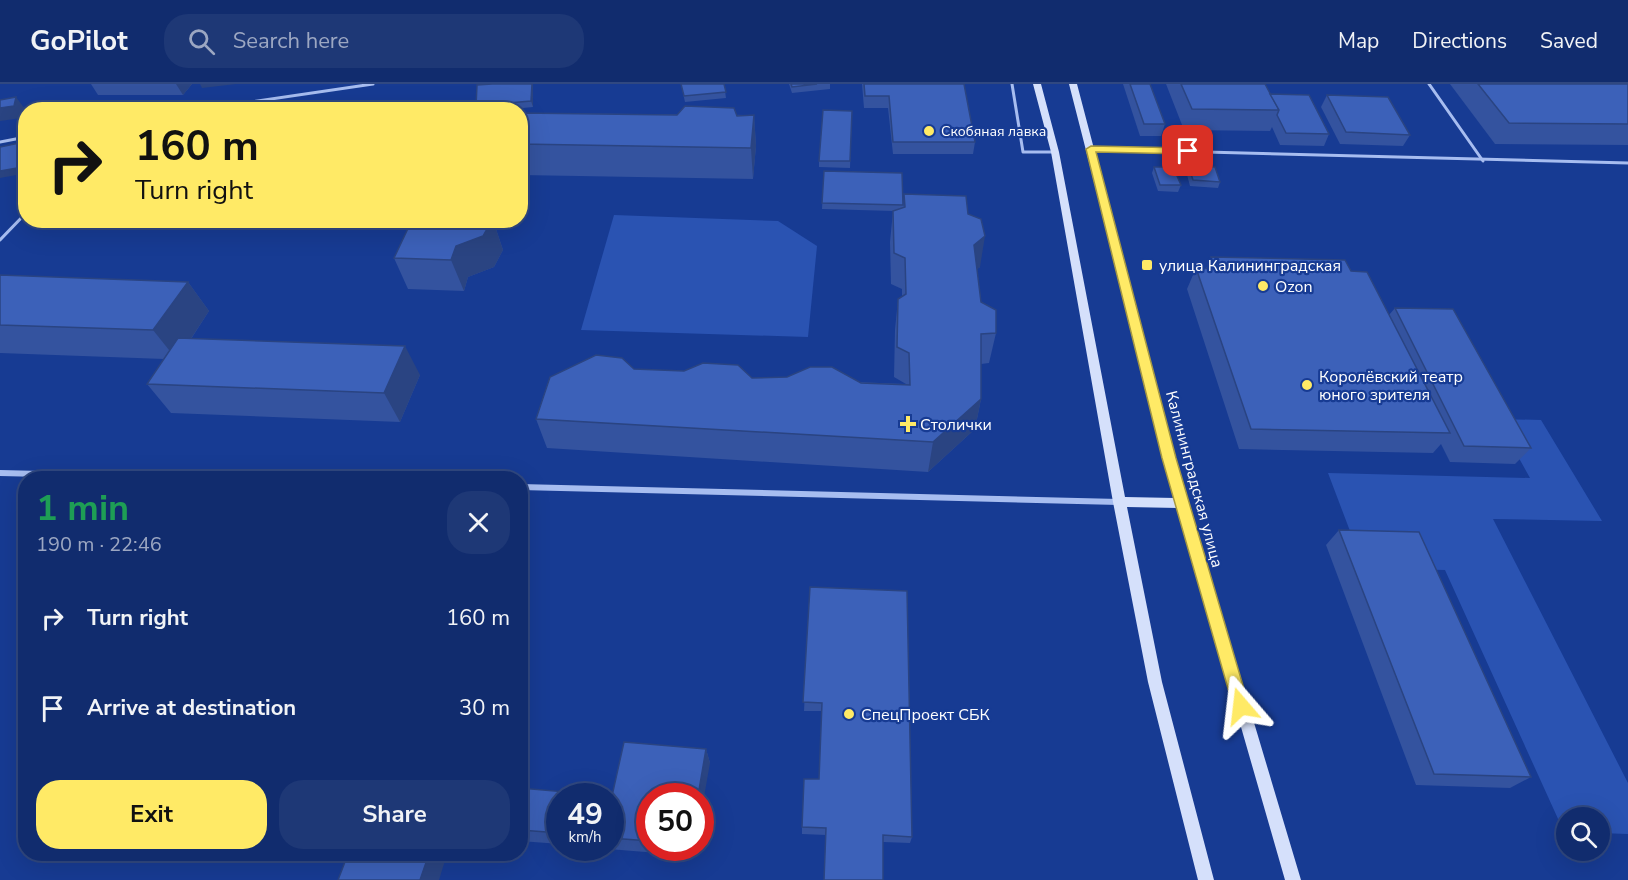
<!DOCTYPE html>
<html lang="en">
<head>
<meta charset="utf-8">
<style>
	body { margin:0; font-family:"Nunito Sans",sans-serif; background:#1e3876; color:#f1f3f6; height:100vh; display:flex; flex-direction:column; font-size:22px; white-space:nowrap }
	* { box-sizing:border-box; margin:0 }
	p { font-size:20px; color:#9ca7c2 }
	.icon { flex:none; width:33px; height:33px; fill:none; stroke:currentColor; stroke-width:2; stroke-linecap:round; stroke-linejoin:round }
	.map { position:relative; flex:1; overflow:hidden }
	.sheet { position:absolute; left:18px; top:387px; width:510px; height:390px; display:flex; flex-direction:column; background:#112c6e; border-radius:24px; box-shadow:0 6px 24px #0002,0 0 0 2px #304881 }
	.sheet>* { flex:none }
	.top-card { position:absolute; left:18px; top:18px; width:510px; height:126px; border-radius:24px; box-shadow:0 6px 24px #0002,0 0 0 2px #304881; background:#ffea66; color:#111; overflow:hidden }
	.tools { position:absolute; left:1556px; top:723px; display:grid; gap:12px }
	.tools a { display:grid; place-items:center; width:54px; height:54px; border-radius:50%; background:#112c6e; box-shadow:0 6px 24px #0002,0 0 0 2px #304881; font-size:30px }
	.speed { position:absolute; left:546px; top:699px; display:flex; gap:12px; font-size:30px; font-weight:700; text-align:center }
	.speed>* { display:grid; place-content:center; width:78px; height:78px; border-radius:50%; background:#112c6e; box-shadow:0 6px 24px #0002,0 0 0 2px #304881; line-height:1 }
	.speed small { font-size:15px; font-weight:400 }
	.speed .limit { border:9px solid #d22; background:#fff; color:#111 }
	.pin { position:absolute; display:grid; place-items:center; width:51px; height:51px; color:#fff; margin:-26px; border-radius:12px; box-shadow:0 3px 9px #0006 }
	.me { position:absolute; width:66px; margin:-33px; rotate:343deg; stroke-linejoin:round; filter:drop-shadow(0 0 4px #0008) }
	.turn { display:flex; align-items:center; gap:21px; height:126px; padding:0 18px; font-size:27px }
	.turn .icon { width:78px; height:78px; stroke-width:2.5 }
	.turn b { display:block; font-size:42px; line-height:51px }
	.round { display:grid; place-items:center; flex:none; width:63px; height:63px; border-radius:24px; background:#1e3876 }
	.head { display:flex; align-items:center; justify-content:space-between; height:102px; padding:0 18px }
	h1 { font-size:36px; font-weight:700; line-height:45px; color:#1e9e55 }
	.cta { display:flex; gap:12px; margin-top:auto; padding:12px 18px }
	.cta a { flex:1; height:69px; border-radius:24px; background:#ffea66; color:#111; font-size:24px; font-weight:700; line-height:69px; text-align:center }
	.cta a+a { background:#1e3876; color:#f1f3f6 }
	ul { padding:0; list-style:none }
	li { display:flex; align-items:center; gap:18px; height:90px; padding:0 18px }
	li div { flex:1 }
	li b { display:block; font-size:22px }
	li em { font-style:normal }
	header { display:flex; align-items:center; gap:36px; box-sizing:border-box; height:84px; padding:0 30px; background:#112c6e; border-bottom:2px solid #304881 }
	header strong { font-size:28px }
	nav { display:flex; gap:33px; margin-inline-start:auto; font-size:21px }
	.search { width:420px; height:54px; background:#1e3876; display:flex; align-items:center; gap:15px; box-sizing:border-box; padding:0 21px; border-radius:24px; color:#9ca7c2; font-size:22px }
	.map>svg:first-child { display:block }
	.green { fill:#2a53b2 }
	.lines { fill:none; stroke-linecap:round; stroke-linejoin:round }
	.service { stroke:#a7bdf0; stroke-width:3 }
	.minor { stroke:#a7bdf0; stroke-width:6 }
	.secondary { fill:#d5e0fb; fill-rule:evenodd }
	.wall { fill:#34539f }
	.shaded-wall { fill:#2a4482 }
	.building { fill:#3c61b9; stroke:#2a4482; stroke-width:1.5 }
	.route { fill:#ffea66; stroke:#a69842; stroke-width:1.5 }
	.poi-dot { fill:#ffea66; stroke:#173b93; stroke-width:2 }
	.labels { text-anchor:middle; stroke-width:4.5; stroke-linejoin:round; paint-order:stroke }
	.far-poi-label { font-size:14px; fill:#fff; stroke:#173b93; text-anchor:start }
	.poi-label { font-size:16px; fill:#fff; stroke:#173b93; text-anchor:start }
	.street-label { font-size:16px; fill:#fff; stroke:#173b93 }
</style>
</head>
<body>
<header>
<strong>GoPilot</strong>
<div class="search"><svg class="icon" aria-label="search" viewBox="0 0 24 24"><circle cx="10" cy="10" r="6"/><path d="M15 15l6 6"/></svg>Search here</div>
<nav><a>Map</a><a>Directions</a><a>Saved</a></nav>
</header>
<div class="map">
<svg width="1628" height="796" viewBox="0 0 1628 796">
	<rect width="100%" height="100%" fill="#173b93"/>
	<!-- green -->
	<g class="green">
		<path d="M614,131L778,137L817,162L808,253L581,246Z"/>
		<path d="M1497,335L1541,336L1602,437L1493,435L1628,699V750L1599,749V734H1566L1564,748L1445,486L1364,484L1328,389L1530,394Z"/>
	</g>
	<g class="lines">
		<!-- service -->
		<g class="service">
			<path d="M1012,0L1023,68H1055"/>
			<path d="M1429,0L1483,77"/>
			<path d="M197,26L373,0"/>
			<path d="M0,58L26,53"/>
			<path d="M1091,65L1628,79"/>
			<path d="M0,156L26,129"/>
		</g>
		<!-- minor -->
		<g class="minor">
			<path d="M0,389L210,394"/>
			<path d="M520,403L1119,418"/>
		</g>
		<!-- secondary -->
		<path class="secondary" d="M1033,0H1041L1059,68L1125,413L1175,414L1069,0H1077L1175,374L1301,796H1285L1178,424L1127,423L1162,598L1214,796H1198L1148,598L1113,418L1051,68Z"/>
	</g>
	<!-- wall -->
	<g class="wall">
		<path d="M91,0H192L183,11H98Z"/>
		<path d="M492,0H533V23L503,26H477L476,22Z"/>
		<path d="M681,0H724L726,14L685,18Z"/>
		<path d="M789,0H830V5L792,9Z"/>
		<path d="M862,0H964L975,58L973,70H893L888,24H864Z"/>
		<path d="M1123,0H1150L1165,40L1161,52H1140Z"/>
		<path d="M1166,0H1265L1270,10L1329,50L1324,62L1280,61L1272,43L1270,47L1184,46Z"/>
		<path d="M1450,0H1628V61L1495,60Z"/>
		<path d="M1327,11L1410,51L1403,62L1340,60L1321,23Z"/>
		<path d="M852,27L850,84L819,83V77Z"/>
		<path d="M520,29L754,31L756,62L753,95L520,91Z"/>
		<path d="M1188,81L1220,98L1218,104L1190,102L1186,87Z"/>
		<path d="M1154,83L1181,101L1178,108L1158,107L1152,89Z"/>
		<path d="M824,87L903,121V124L904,110L968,130L980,183L977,185L981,218L996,249L989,279L981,280V315L975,345L928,388L547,364L536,335L634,285L684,287L752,294L906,300L894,293L895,246L898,215L902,213V205L891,200L890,158L893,127H894L822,125Z"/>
		<path d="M412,136H499L494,139L503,166L494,183L468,193L464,207L408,205L394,174Z"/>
		<path d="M1211,173L1351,187L1389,231L1395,224L1531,364L1515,380L1450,378L1441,360L1433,369L1239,365L1187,205L1196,184L1206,185Z"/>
		<path d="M0,191L188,198L209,227L191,255L420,291L400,338L171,329L147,300L164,275L0,269Z"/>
		<path d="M1339,446L1531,693L1510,704L1416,701L1326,461Z"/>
		<path d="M810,503L912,753L910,759L883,758L826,751L802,750V743L819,695L822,627H804Z"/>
		<path d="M706,665L710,679L650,712V764H696L695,772L596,764H610V712H560V760L520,757V704L612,712Z"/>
	</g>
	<!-- shaded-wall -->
	<g class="shaded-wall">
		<path d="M176,0H192L183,11Z"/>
		<path d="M200,0H236L202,4Z"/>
		<path d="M532,0H533V23L531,17Z"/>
		<path d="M16,13L25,25L22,34L0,37V24Z"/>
		<path d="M754,31L756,62L753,95L751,64Z"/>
		<path d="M24,58L26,60V77L22,90L0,94V87Z"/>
		<path d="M520,93L526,110L520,122Z"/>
		<path d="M478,136H499L494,139L503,166L494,183L468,193L464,207L451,176L456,162Z"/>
		<path d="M985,152L980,183L968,192L974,161Z"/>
		<path d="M188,198L209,227L177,276L153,246Z"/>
		<path d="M405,262L420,291L400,338L384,309Z"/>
		<path d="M981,315L975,345L928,388L933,358Z"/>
		<path d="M522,481L530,499L520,531V484Z"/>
		<path d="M706,665L710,679L700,736V712H698Z"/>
		<path d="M691,764H696L695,772Z"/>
		<path d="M429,770H447L439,796H420Z"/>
	</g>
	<!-- building -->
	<g class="building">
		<path d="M492,0H532L531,17L476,22L477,1Z"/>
		<path d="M681,0H724L726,8L684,12Z"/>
		<path d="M791,0H817L792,3Z"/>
		<path d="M864,0H964L975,58H893L889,12H865Z"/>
		<path d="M1130,0H1150L1165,40H1144Z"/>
		<path d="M1181,0H1265L1279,26L1192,25Z"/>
		<path d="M1478,0H1628V40L1509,39Z"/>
		<path d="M1270,10L1309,11L1329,50L1286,49L1277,31L1279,26Z"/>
		<path d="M1327,11L1388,13L1410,51L1346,48Z"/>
		<path d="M16,13L14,22L0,24V16Z"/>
		<path d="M685,22L734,24L737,32L754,31L751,64L520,60V29L677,31Z"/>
		<path d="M823,26L852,27L850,77H819Z"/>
		<path d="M24,58L17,84L0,87V63Z"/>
		<path d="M1188,81L1215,83L1220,98L1193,96Z"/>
		<path d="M1154,83H1173L1181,101H1160Z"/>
		<path d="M824,87L902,89L903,121L822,119Z"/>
		<path d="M904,110L966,112L968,130L981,135L985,152L974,161L981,218L996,226V249L981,250V315L933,358L536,335L550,293L596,271L622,274L634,285L684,287L703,279L738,281L752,294L787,293L810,283H832L861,299L910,301L909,269L897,263L898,215L906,210L905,174L894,169L893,127L905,123Z"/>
		<path d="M412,136H492L483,152L456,162L451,176L394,174Z"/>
		<path d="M1211,173L1345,176L1351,187L1367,188L1450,349L1251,345L1196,184L1215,185Z"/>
		<path d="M0,191L188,198L153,246L0,241Z"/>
		<path d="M1395,224L1453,225L1531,364L1464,362Z"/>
		<path d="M178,254L405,262L384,309L147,300Z"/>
		<path d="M1339,446L1419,448L1531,693L1434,690Z"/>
		<path d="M810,503L907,507L912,753L883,751V796H824L826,744L802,743L804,695H819L822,619L803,618Z"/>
		<path d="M624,658L706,665L698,712H650V757L610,754V712H560V749L520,746V704L612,712Z"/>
		<path d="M348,770H429L420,796H338Z"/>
	</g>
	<!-- route -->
	<path class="route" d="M1091,62L1188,64L1193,67L1188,70L1096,68L1176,374L1249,622L1247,627L1241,629L1236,627L1233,622L1162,374L1086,65Z"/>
	<!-- markers -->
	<g class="poi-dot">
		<circle cx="929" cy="47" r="6"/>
		<rect x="1141" y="175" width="12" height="12" rx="3"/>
		<circle cx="1263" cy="202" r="6"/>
		<circle cx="1307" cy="301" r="6"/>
		<path d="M905 331h6v6h6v6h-6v6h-6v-6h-6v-6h6z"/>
		<circle cx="849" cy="630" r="6"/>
	</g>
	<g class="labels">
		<!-- far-poi labels -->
		<g class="far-poi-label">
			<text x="941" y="52">Скобяная лавка</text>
		</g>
		<!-- poi labels -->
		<g class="poi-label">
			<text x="1159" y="187">улица Калининградская</text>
			<text x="1275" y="208">Ozon</text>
			<text x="1319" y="298">Королёвский театр<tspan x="1319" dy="18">юного зрителя</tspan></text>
			<text x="920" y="346">Столички</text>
			<text x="861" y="636">СпецПроект СБК</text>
		</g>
		<!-- street labels -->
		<g class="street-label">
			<text transform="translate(1195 395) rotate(75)" y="6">Калининградская улица</text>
		</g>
	</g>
</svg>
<div class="tools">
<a><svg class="icon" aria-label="search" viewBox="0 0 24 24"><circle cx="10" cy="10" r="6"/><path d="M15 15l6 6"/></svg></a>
</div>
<div class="speed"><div>49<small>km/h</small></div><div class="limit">50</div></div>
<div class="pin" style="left:1188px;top:67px;background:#d93025"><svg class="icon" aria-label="arrive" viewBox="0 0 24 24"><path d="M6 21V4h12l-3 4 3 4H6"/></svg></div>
<svg class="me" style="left:1241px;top:622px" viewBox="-20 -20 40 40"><path d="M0-17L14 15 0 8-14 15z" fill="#ffea66" stroke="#fff" stroke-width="4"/></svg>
<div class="top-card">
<div class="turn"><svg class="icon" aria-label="right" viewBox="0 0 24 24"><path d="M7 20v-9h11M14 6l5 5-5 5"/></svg><div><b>160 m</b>Turn right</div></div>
</div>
<section class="sheet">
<div class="head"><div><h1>1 min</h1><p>190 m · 22:46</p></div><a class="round"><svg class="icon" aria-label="close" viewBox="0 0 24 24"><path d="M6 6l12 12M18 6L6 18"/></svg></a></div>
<ul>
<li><svg class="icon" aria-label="right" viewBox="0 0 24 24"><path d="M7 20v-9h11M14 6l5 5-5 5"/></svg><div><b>Turn right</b></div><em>160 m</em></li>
<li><svg class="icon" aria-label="arrive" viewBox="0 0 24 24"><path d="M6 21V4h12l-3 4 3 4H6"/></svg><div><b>Arrive at destination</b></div><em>30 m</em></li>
</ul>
<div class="cta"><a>Exit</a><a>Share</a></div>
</section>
</div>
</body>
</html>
